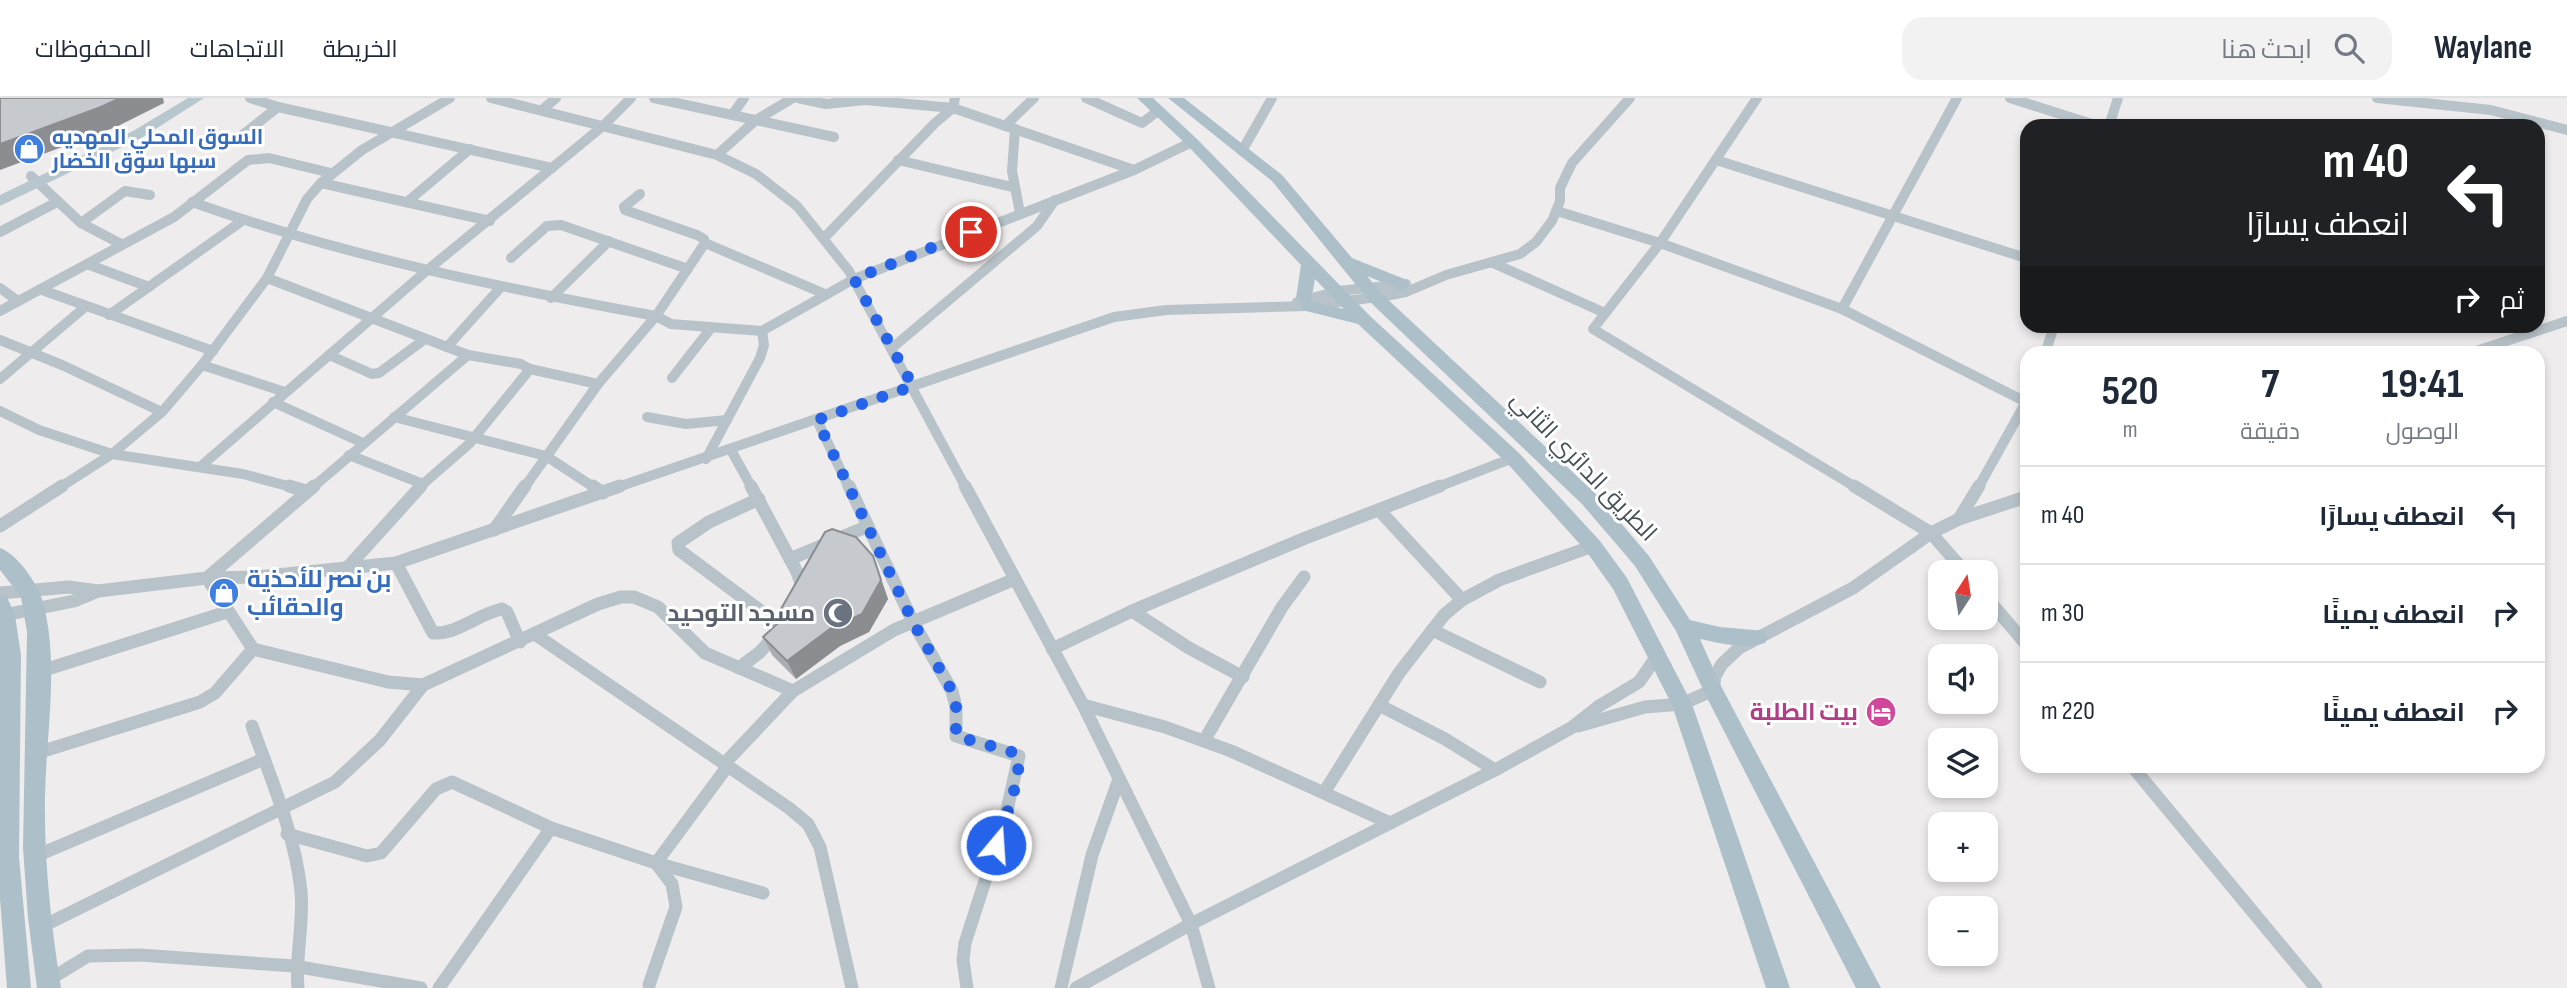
<!DOCTYPE html>
<html lang="ar">
<head>
<meta charset="utf-8">
<style>
	body { margin:0; font-family:"Sofia Sans Condensed",Cairo,sans-serif; background:#f2f2f3; color:#1f2937; direction:rtl; height:100vh; display:flex; flex-direction:column; font-size:26px; white-space:nowrap }
	* { box-sizing:border-box; margin:0 }
	p { font-size:23px; color:#747a83 }
	.icon { flex:none; width:38px; height:38px; fill:none; stroke:currentColor; stroke-width:2; stroke-linecap:round; stroke-linejoin:round }
	.map { position:relative; flex:1; overflow:hidden; direction:ltr }
	.sheet { position:absolute; left:2020px; top:248px; width:525px; height:427px; display:flex; flex-direction:column; background:#fff; border-radius:21px; box-shadow:0 4px 10px #0003; direction:rtl }
	.sheet>* { flex:none }
	.top-card { position:absolute; left:2020px; top:21px; width:525px; height:214px; border-radius:21px; box-shadow:0 4px 10px #0003; direction:rtl; background:#202124; color:#fff; overflow:hidden }
	.needle { width:46px; rotate:12deg }
	.fabs { position:absolute; left:1928px; top:462px; display:grid; gap:14px }
	.fabs a { display:grid; place-items:center; width:70px; height:70px; border-radius:14px; background:#fff; box-shadow:0 4px 10px #0003; font-size:35px }
	.pin { position:absolute; display:grid; place-items:center; width:60px; height:60px; color:#fff; margin:-30px; border:4px solid #fff; border-radius:50%; box-shadow:0 2px 7px #0007 }
	.me { position:absolute; width:77px; margin:-38px; rotate:18deg; stroke-linejoin:round; filter:drop-shadow(0 0 5px #0008) }
	.turn { display:flex; align-items:center; gap:24px; height:147px; padding:0 21px; font-size:32px }
	.turn .icon { width:91px; height:91px; stroke-width:2.5 }
	.turn b { display:block; font-size:49px; line-height:60px }
	.then { display:flex; align-items:center; height:66px; padding:0 21px; background:#0003; gap:14px; font-size:26px }
	.eta { display:flex; justify-content:space-evenly; align-items:center; height:119px; text-align:center }
	.eta b { font-size:42px; font-weight:700; line-height:49px }
	ul { padding:0; list-style:none }
	li { display:flex; align-items:center; gap:21px; height:98px; padding:0 21px; border-top:2px solid #e0e1e3 }
	li div { flex:1 }
	li b { display:block; font-size:26px }
	li em { font-style:normal }
	header { display:flex; align-items:center; gap:42px; box-sizing:border-box; height:98px; padding:0 35px; background:#fff; border-bottom:2px solid #e0e1e3 }
	header strong { font-size:33px }
	nav { display:flex; gap:38px; margin-inline-start:auto; font-size:24px }
	.search { width:490px; height:63px; background:#f2f2f3; display:flex; align-items:center; gap:18px; box-sizing:border-box; padding:0 24px; border-radius:21px; color:#747a83; font-size:26px }
	.map>svg:first-child { display:block }
	.lines { fill:none; stroke-linecap:round; stroke-linejoin:round }
	.street-far1 { stroke:#b8c3c9; stroke-width:10 }
	.street { stroke:#b8c3c9; stroke-width:13 }
	.secondary { fill:#b8c6ce; fill-rule:evenodd }
	.primary { fill:#adc0ca; fill-rule:evenodd }
	.wall { fill:#aaaeb2 }
	.shaded-wall { fill:#8b8d91 }
	.building { fill:#c6cacf; stroke:#8b8d91; stroke-width:2 }
	.route { stroke:#2563eb; stroke-width:12; stroke-dasharray:0 21.6 }
	.labels { text-anchor:middle; stroke-width:6; stroke-linejoin:round; paint-order:stroke }
	.far-shop-label { font-size:21px; font-weight:bold; fill:#366cbe; stroke:#fff; text-anchor:start }
	.street-label { font-size:24px; fill:#455259; stroke:#fff }
	.shop-label { font-size:24px; font-weight:bold; fill:#366cbe; stroke:#fff; text-anchor:start }
	.worship-label { font-size:24px; font-weight:bold; fill:#5b616d; stroke:#fff; text-anchor:end }
	.hotel-label { font-size:24px; font-weight:bold; fill:#b23c85; stroke:#fff; text-anchor:end }
</style>
</head>
<body>
<header>
<strong>Waylane</strong>
<div class="search"><svg class="icon" aria-label="search" viewBox="0 0 24 24"><circle cx="10" cy="10" r="6"/><path d="M15 15l6 6"/></svg>ابحث هنا</div>
<nav><a>الخريطة</a><a>الاتجاهات</a><a>المحفوظات</a></nav>
</header>
<div class="map">
<svg width="2567" height="890" viewBox="0 0 2567 890">
	<rect width="100%" height="100%" fill="#efeced"/>
	<g class="lines">
		<!-- street-far1 -->
		<g class="street-far1">
			<path d="M250,0L278,9L552,70"/>
			<path d="M491,0L717,57L756,76L797,108L849,173L966,390"/>
			<path d="M654,0L834,39"/>
			<path d="M798,0L826,6L865,2L953,10L1134,72"/>
			<path d="M1086,0L1142,25L1158,13"/>
			<path d="M1757,0L1660,145L1593,231L1857,390"/>
			<path d="M1957,0L1842,211L2026,304"/>
			<path d="M2010,0L2098,28"/>
			<path d="M2377,0L2491,12L2567,32"/>
			<path d="M542,12L556,0"/>
			<path d="M733,16L744,0"/>
			<path d="M1005,28L1034,0"/>
			<path d="M2109,28L2118,0"/>
			<path d="M1015,31L1012,73L1020,115"/>
			<path d="M240,39L278,9"/>
			<path d="M1242,53L1272,0"/>
			<path d="M717,57L756,22L793,0"/>
			<path d="M898,62L1012,89"/>
			<path d="M1716,62L2026,160"/>
			<path d="M31,78L81,125L121,146"/>
			<path d="M321,85L490,123"/>
			<path d="M192,104C343,158 498,189 656,218L671,226L762,233L854,181L1134,72L1192,44"/>
			<path d="M407,104L470,51"/>
			<path d="M1557,113L1660,145L1842,211"/>
			<path d="M81,125L125,93L150,97"/>
			<path d="M0,134L57,104"/>
			<path d="M824,140L935,25L953,10L955,0"/>
			<path d="M705,145L825,196"/>
			<path d="M511,160L547,128L561,127L688,171"/>
			<path d="M1493,165L1605,215"/>
			<path d="M87,166L149,189"/>
			<path d="M267,180L468,257L521,266L530,271L598,286"/>
			<path d="M0,190L18,203"/>
			<path d="M42,192L213,253"/>
			<path d="M551,200L609,143"/>
			<path d="M1297,204L1338,193L1406,186"/>
			<path d="M0,213L174,119L248,62L269,60L331,75"/>
			<path d="M109,217L242,123"/>
			<path d="M0,242L62,267L162,314"/>
			<path d="M447,249L500,190"/>
			<path d="M892,250L1037,128L1055,102"/>
			<path d="M2045,256L2054,228"/>
			<path d="M2467,256L2567,223"/>
			<path d="M329,257L372,276L379,275L425,241"/>
			<path d="M202,267L285,294"/>
			<path d="M672,280L711,230"/>
			<path d="M0,281L85,209"/>
			<path d="M273,304L363,345"/>
			<path d="M0,313L39,332L112,356L243,376L295,390"/>
			<path d="M394,319L546,358L595,390"/>
			<path d="M647,319L686,326L727,322"/>
			<path d="M817,322L849,390"/>
			<path d="M731,352L752,390"/>
			<path d="M349,357L423,386L419,390"/>
			<path d="M706,361L760,260L764,247L762,233"/>
			<path d="M200,369L425,174L603,28L631,0"/>
			<path d="M423,386L469,346L530,271"/>
			<path d="M59,390L112,356L162,314L202,267L267,180L307,101L321,85L362,52L450,0"/>
			<path d="M312,390L468,257"/>
			<path d="M524,390L598,286L656,218L705,145L704,141L697,137L625,112L624,109L640,96"/>
			<path d="M615,390L1114,219L1166,212L1308,208L1385,198L1406,194L1446,177L1520,156L1536,144L1552,123L1560,103V90L1572,65L1630,0"/>
			<path d="M1435,390L1513,360"/>
			<path d="M1978,390L2026,304"/>
		</g>
		<!-- street -->
		<g class="street">
			<path d="M289,388L306,393"/>
			<path d="M314,388L207,480L253,551L388,584L423,587L598,506L621,499H634L658,509L705,555L793,593L894,532L1015,481"/>
			<path d="M593,388L603,395"/>
			<path d="M751,388L797,474L801,485L798,495"/>
			<path d="M849,388L913,524L952,593L956,609V638L1019,658L1005,721L965,845L963,862L967,890"/>
			<path d="M965,388L1083,607L1191,826L1209,890"/>
			<path d="M1854,388L1931,435L1965,474"/>
			<path d="M759,401L709,424L678,445L679,452L781,528"/>
			<path d="M1380,413L1462,502"/>
			<path d="M1959,421L1979,388"/>
			<path d="M0,428L62,388"/>
			<path d="M494,432L525,388"/>
			<path d="M790,461L866,429"/>
			<path d="M396,465L433,535C459,536 477,516 502,511L507,514L520,544"/>
			<path d="M347,470L421,388"/>
			<path d="M0,495L69,489L98,493"/>
			<path d="M1986,499L2026,546"/>
			<path d="M1132,513L1303,441L1440,388"/>
			<path d="M0,518L74,503L98,493L207,480L257,479L396,465L620,388"/>
			<path d="M1432,532L1540,584"/>
			<path d="M536,537L789,710L808,726L820,749L852,890"/>
			<path d="M1052,551L1132,513L1189,550L1243,579"/>
			<path d="M739,570L760,554L776,536"/>
			<path d="M38,574L227,514"/>
			<path d="M1083,607L1165,629L1231,653L1390,725"/>
			<path d="M1379,607L1445,641L1495,672"/>
			<path d="M252,628C271,681 295,736 301,793C304,826 295,858 298,890"/>
			<path d="M1578,628L1645,609L1682,606L1713,592L1715,578L1722,566L1739,550L1853,490L1931,435L1959,421L2026,399"/>
			<path d="M1204,643L1282,509L1304,479"/>
			<path d="M37,655L200,604L215,595L253,551"/>
			<path d="M724,666L793,593"/>
			<path d="M2132,668L2316,890"/>
			<path d="M1325,693L1399,575L1444,517L1462,502L1499,482L1593,448"/>
			<path d="M287,736L367,758L381,755L436,691L452,684L551,730"/>
			<path d="M36,758L264,661"/>
			<path d="M656,765L763,795"/>
			<path d="M39,830L335,684L380,642L423,587"/>
			<path d="M47,883L88,858L140,857L294,868L421,890"/>
			<path d="M649,887L676,809L672,786L656,765"/>
			<path d="M439,890L551,730L656,765L727,669"/>
			<path d="M1061,890L1092,757L1119,681"/>
			<path d="M1076,890L1191,826L1495,672L1571,630L1599,608L1639,584L1657,558"/>
		</g>
		<!-- secondary -->
		<path class="secondary" d="M188,0H204L143,39L0,108V97L133,33Z"/>
		<!-- primary -->
		<g class="primary">
			<path d="M1137,0H1153L1197,41L1370,218L1519,355L1600,443L1627,480L1692,606L1790,890H1766L1672,607L1613,491L1586,453L1507,365L1358,226L1302,212L1301,205L1296,200L1301,167L1187,47ZM1315,181L1344,211L1311,203Z"/>
			<path d="M1168,0H1184L1282,77L1352,160L1407,182L1409,186L1407,190L1401,192L1367,178L1381,195L1596,396L1649,458L1690,522L1720,529L1765,533L1768,539L1765,545C1746,552 1719,545 1700,541L1721,588L1881,890H1856L1706,598L1676,533L1635,468L1582,406L1369,203L1272,83Z"/>
			<path d="M0,450C19,457 40,489 44,508C59,569 46,637 45,699C44,763 51,827 61,890H37L28,820L23,750L27,534L21,499L0,472Z"/>
			<path d="M0,497L7,499L15,517L21,557L19,759L31,890H7L0,801Z"/>
		</g>
	</g>
	<!-- wall -->
	<path class="wall" d="M873,458L888,501L869,534L840,548L796,581L772,557L763,539L785,519L781,511Z"/>
	<!-- shaded-wall -->
	<g class="shaded-wall">
		<path d="M120,0H163L164,5L116,29L0,72V46Z"/>
		<path d="M873,458L888,501L869,534L840,548L796,581L787,563Z"/>
	</g>
	<!-- building -->
	<g class="building">
		<path d="M0,0H120L101,9L0,46Z"/>
		<path d="M832,431L856,439L873,458L881,482L862,516L831,530L787,563L763,539L790,514L781,511L825,434Z"/>
	</g>
	<g class="lines">
		<!-- route -->
		<path class="route" d="M971,134L854,181L913,288L817,322L913,524L952,593L956,609V638L1016,655C1026,671 1002,728 996,747"/>
	</g>
	<!-- icons -->
	<defs>
		<g id="shop-disc" transform="scale(1.575)"><circle r="9.5" fill="#3f7fe0" stroke="#fff"/><path d="M-5-2.5h2.3a2.7 3.5 0 0 1 5.4 0H5L5.5 6h-11ZM-1.5-2.5h3a1.5 2.3 0 0 0-3 0Z" fill="#fff"/></g>
		<g id="mosque-disc" transform="scale(1.575)"><circle r="9.5" fill="#6b7280" stroke="#fff"/><path d="M3.5-4.9A6 6 0 1 0 3.5 4.9A5 5 0 1 1 3.5-4.9Z" fill="#fff"/></g>
		<g id="hotel-disc" transform="scale(1.575)"><circle r="9.5" fill="#d1479c" stroke="#fff"/><path d="M-6-4.5h1.5V1H6V5H4.5V3h-9V5H-6ZM-4 0a1.8 1.8 0 1 1 3.6 0ZM.5 0V-2.5h3Q6-2.5 6 0Z" fill="#fff"/></g>
	</defs>
	<g fill-rule="evenodd">
		<use href="#shop-disc" x="29" y="51"/>
		<use href="#shop-disc" x="224" y="495"/>
		<use href="#mosque-disc" x="838" y="515"/>
		<use href="#hotel-disc" x="1881" y="614"/>
	</g>
	<g class="labels">
		<!-- far-shop labels -->
		<g class="far-shop-label">
			<text x="52" y="46">السوق المحلي المهديه<tspan x="52" dy="24">سبها سوق الخضار</tspan></text>
		</g>
		<!-- street labels -->
		<g class="street-label">
			<text transform="translate(1584 368) rotate(46)" y="8">الطريق الدائري الثاني</text>
		</g>
		<!-- shop labels -->
		<g class="shop-label">
			<text x="247" y="489">بن نصر للأحذية<tspan x="247" dy="28">والحقائب</tspan></text>
		</g>
		<!-- worship labels -->
		<g class="worship-label">
			<text x="815" y="523">مسجد التوحيد</text>
		</g>
		<!-- hotel labels -->
		<g class="hotel-label">
			<text x="1858" y="622">بيت الطلبة</text>
		</g>
	</g>
</svg>
<div class="fabs">
<a><svg class="needle" viewBox="-14 -14 28 28"><path d="M0-13l5 13h-10z" fill="#e53935"/><path d="M0 13l5-13h-10z" fill="#747a83"/></svg></a>
<a><svg class="icon" aria-label="sound" viewBox="0 0 24 24"><path d="M4 9h4l5-4v14l-5-4H4zM17 9q2 3 0 6"/></svg></a>
<a><svg class="icon" aria-label="layers" viewBox="0 0 24 24"><path d="M12 4l9 5-9 5-9-5zM3 14l9 5 9-5"/></svg></a>
<a>+</a>
<a>−</a>
</div>
<div class="pin" style="left:971px;top:134px;background:#d93025"><svg class="icon" aria-label="arrive" viewBox="0 0 24 24"><path d="M6 21V4h12l-3 4 3 4H6"/></svg></div>
<svg class="me" style="left:996px;top:747px" viewBox="-20 -20 40 40"><circle r="17" fill="#2563eb" stroke="#fff" stroke-width="3"/><path d="M0-11L8 9 0 5-8 9z" fill="#fff"/></svg>
<div class="top-card">
<div class="turn"><svg class="icon" aria-label="left" viewBox="0 0 24 24"><path d="M17 20v-9H6M10 6l-5 5 5 5"/></svg><div><b>40 m</b>انعطف يسارًا</div></div>
<div class="then">ثم<svg class="icon" aria-label="right" viewBox="0 0 24 24"><path d="M7 20v-9h11M14 6l5 5-5 5"/></svg></div>
</div>
<section class="sheet">
<div class="eta">
<div><b>19:41</b><p>الوصول</p></div>
<div><b>7</b><p>دقيقة</p></div>
<div><b>520</b><p>m</p></div>
</div>
<ul>
<li><svg class="icon" aria-label="left" viewBox="0 0 24 24"><path d="M17 20v-9H6M10 6l-5 5 5 5"/></svg><div><b>انعطف يسارًا</b></div><em>40 m</em></li>
<li><svg class="icon" aria-label="right" viewBox="0 0 24 24"><path d="M7 20v-9h11M14 6l5 5-5 5"/></svg><div><b>انعطف يمينًا</b></div><em>30 m</em></li>
<li><svg class="icon" aria-label="right" viewBox="0 0 24 24"><path d="M7 20v-9h11M14 6l5 5-5 5"/></svg><div><b>انعطف يمينًا</b></div><em>220 m</em></li>
</ul>
</section>
</div>
</body>
</html>
